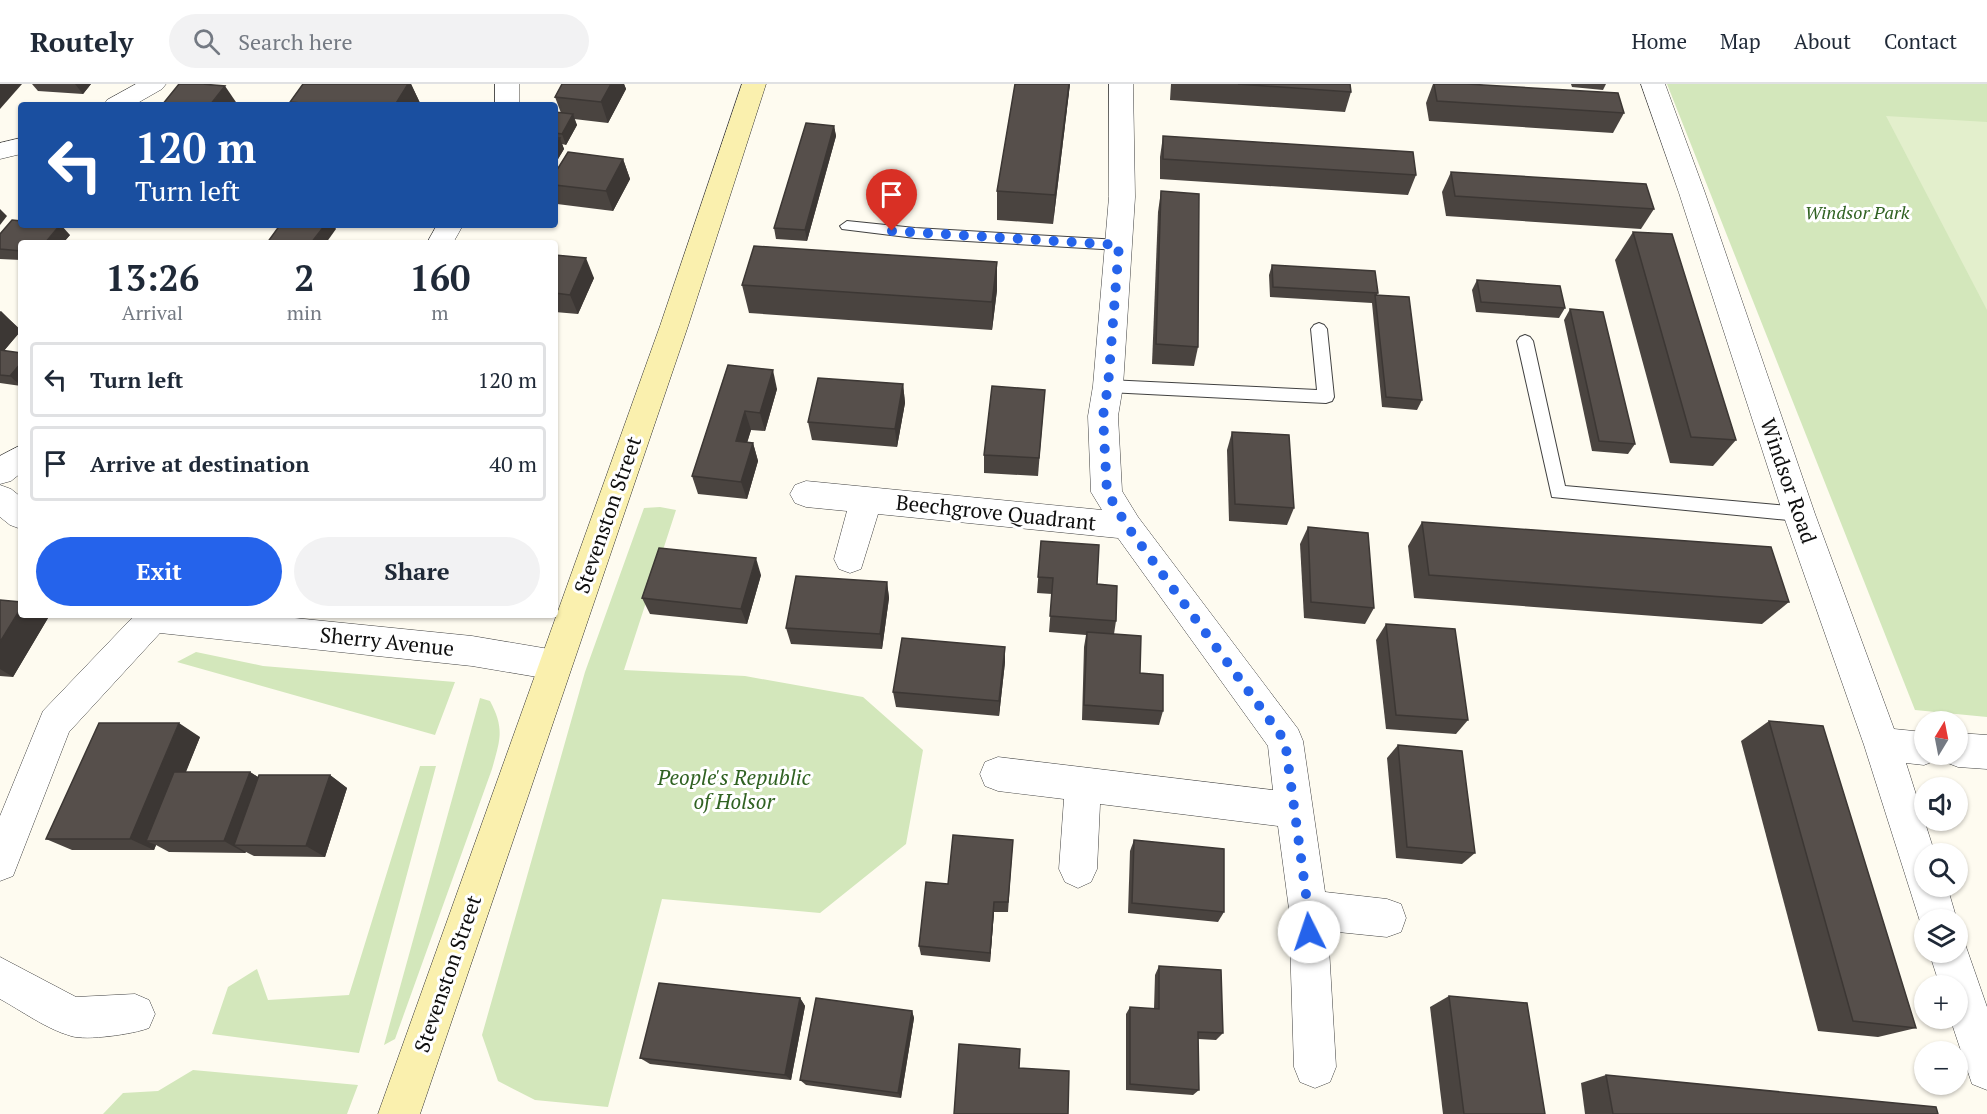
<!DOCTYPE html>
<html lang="en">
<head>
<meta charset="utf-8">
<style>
	body { margin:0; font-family:"PT Serif",serif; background:#f2f2f3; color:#1f2937; height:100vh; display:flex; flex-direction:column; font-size:22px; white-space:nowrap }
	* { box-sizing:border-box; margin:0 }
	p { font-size:20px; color:#747a83 }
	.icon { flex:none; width:33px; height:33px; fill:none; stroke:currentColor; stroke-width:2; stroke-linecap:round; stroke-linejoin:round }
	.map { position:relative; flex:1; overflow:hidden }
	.drawer { position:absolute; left:18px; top:156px; width:540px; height:378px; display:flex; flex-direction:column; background:#fff; border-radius:6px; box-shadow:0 2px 4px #0004 }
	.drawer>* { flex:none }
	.top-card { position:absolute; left:18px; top:18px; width:540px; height:126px; border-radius:6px; box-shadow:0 2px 4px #0004; background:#1a4fa0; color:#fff; overflow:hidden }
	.needle { width:39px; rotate:10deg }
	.tools { position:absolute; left:1914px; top:627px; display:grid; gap:12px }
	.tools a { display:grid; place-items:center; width:54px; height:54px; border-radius:50%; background:#fff; box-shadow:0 2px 4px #0004; font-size:30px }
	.pin { position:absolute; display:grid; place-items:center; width:51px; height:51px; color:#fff; margin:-62px -26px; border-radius:50% 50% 50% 0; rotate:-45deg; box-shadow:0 0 6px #0007 }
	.pin .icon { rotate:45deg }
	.me { position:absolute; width:66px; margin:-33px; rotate:356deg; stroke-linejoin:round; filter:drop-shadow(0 0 4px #0008) }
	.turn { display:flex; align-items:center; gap:21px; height:126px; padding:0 18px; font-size:27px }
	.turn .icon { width:78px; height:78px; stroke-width:2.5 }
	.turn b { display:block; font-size:42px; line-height:51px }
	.eta { display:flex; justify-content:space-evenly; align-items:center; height:102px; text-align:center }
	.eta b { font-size:36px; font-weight:700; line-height:42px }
	.primary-button { display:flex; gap:12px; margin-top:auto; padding:12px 18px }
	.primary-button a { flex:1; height:69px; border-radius:36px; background:#2563eb; color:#fff; font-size:24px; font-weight:700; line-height:69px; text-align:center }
	.primary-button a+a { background:#f2f2f3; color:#1f2937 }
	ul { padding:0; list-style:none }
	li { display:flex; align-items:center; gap:18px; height:75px; margin:0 12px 9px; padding:0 6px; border:3px solid #e0e1e3; border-radius:6px }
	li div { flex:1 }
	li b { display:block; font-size:22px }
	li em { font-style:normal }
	header { display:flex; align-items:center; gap:36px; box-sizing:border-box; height:84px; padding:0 30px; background:#fff; border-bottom:2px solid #e0e1e3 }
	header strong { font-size:28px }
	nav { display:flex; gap:33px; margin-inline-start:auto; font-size:21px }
	.search { width:420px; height:54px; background:#f2f2f3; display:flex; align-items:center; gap:15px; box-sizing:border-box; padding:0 21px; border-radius:33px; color:#747a83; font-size:22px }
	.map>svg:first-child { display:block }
	.green { fill:#d3e7bb }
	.pitch { fill:#e3efcc }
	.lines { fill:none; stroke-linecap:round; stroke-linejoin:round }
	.service-casing { stroke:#414141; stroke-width:2 }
	.minor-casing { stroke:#414141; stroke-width:1 }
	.secondary-casing { stroke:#303030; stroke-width:1 }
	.service { fill:#fff; fill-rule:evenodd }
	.minor { fill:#fff; fill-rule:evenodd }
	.secondary { fill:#faf0ae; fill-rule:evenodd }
	.wall { fill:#4a4440 }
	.shaded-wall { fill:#3c3734 }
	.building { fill:#564f4b; stroke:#3c3734; stroke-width:1.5 }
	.route { stroke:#2563eb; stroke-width:10; stroke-dasharray:0 18 }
	.labels { text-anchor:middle; stroke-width:6; stroke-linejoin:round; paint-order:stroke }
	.far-park-label { font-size:18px; font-style:italic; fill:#306222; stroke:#fff }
	.street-label { font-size:21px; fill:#0e0e0e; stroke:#fff }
	.park-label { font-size:21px; font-style:italic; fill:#306222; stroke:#fff }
</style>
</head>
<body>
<header>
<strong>Routely</strong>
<div class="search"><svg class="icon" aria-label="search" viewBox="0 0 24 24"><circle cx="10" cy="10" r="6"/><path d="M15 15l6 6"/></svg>Search here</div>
<nav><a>Home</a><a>Map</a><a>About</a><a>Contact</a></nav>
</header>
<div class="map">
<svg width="1987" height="1030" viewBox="0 0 1987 1030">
	<rect width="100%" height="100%" fill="#fefbf0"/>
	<!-- green -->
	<g class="green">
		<path d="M1667,0H1987V633L1915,626Z"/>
		<path d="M660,423L676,426L624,586L745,592L863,613L923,666L906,760L820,829L662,815L608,1023L535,1016L498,997L482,951L585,588L644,424Z"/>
		<path d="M196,568L263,582L455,598L435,651L177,578Z"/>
		<path d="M480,614L490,617C505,645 500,656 492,685L395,955L384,961Z"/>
		<path d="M420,682H436L359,969L212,950L228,903L257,885L268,916L349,911Z"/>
		<path d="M193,986L358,1001L347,1030H103L123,1009L158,1007Z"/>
	</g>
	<!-- pitch -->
	<path class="pitch" d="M1886,32L1987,38V226Z"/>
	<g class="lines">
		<!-- service casing -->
		<g class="service-casing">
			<g id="service">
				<path d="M847,137L915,144L1119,156L1126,161L1119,166L915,154L842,145L840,142Z"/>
				<path d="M1319,239L1324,241L1327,245L1334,313L1332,317L1326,319L1108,308L1102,306L1100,302L1102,298L1108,296L1317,306L1311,245L1314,241Z"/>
				<path d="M1525,251L1530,253L1533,257L1565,402L1799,423L1805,425L1808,430L1805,435L1799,437L1552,413L1517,257L1520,253Z"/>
			</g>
		</g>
		<!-- minor casing -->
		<g class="minor-casing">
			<g id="minor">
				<path d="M136,0H166L162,5L134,21H104L107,16Z"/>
				<rect x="495" y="0" width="24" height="21"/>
				<path d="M1109,0H1133L1135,113L1123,302L1118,332L1122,407L1138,433L1298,645L1303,657L1325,808L1387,815L1401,820L1406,834L1401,848L1387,853L1328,847L1336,983L1330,998L1315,1004L1300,998L1294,983L1289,825L1278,742L1100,720L1097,785L1091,798L1078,804L1065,798L1059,785L1064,715L998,707L985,702L980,690L985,678L998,673L1273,706L1268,662L1118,454L878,430L861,485L850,489L839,485L834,475L847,427L806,423L795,419L790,410L795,401L806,397L1102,426L1091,408L1088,332L1093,302L1109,113Z"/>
				<path d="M1641,0H1665L1705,109L1815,430L1894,645L1924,648V670H1939L1937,676L1924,681L1906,679L1935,770H1924V802H1947L1957,836H1924V850L1864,661L1783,430L1679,109Z"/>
				<path d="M21,54V70L0,75V59Z"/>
				<path d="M437,141H463L453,159H427Z"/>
				<path d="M21,361V389L11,397L0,400V372Z"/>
				<path d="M0,401L11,405L21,413V445L10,441L0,433Z"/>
				<path d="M130,531H265L472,552L555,566L567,570L572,581L567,592L555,596L472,582L160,549L69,648L13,792L0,797V732L43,627L132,534Z"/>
				<path d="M1958,649L1987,651V685L1958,683L1945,678L1942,670H1958Z"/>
				<path d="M1958,852L1963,854L1987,923V1006L1972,1000L1950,934H1958V902H1940L1929,868H1958Z"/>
				<path d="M0,873L76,913L135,910L149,916L155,930L149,944C134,950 86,957 71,952C46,945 22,927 0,915Z"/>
			</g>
		</g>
		<!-- secondary casing -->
		<g class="secondary-casing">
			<path id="secondary" d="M742,0H766L688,242L420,1030H378L660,242Z"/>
		</g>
		<!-- service -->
		<use href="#service" class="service"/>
		<!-- minor -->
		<use href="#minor" class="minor"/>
		<!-- secondary -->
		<use href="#secondary" class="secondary"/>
	</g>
	<!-- wall -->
	<g class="wall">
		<path d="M32,0H91L83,10L38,7Z"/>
		<path d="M303,0H411L420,19L418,21H292L290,18Z"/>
		<path d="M562,0H624L626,5L608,39L574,35L577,41L566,61L562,60L564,65L555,80V28L561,29L555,13Z"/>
		<path d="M1015,0H1070L1053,140L997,136V107Z"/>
		<path d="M1171,0H1350L1351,8L1345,28L1170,16Z"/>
		<path d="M1433,0H1467L1624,29L1613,49L1429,37L1426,19Z"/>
		<path d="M1571,0H1606L1603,6L1572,3Z"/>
		<path d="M834,42L836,52L807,157L776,155L774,144Z"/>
		<path d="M1163,52L1416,91L1408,111L1160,95V73Z"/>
		<path d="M623,75L630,95L613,127L557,120L555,116V89Z"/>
		<path d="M1451,88L1654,125L1641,145L1446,132L1442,108Z"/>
		<path d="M1161,107L1198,263L1194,282L1152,280L1158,128Z"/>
		<path d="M473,141H489V143Z"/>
		<path d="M1633,148L1736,356L1713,382L1670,379L1615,176Z"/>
		<path d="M0,150L70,151L63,159H21V176L0,175Z"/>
		<path d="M555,171L594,194L578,230L555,228Z"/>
		<path d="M997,178V206L992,246L749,229L742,201Z"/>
		<path d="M1272,181L1378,209L1377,211L1422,316L1417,326L1382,323L1372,219L1270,213L1269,191Z"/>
		<path d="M1477,196L1565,224L1559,234L1476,228L1472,206Z"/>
		<path d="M1570,225L1635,360L1628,370L1592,367L1564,236Z"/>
		<path d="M0,227L21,246L4,267L21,269V302L0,299Z"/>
		<path d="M728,281L777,305L765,347L751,346L747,358L753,359L758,377L747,415L698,410L692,392Z"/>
		<path d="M903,300L905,319L897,363L812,356L808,338Z"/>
		<path d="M1045,306L1038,392L984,389V371Z"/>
		<path d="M1232,348L1294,424L1287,441L1229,437L1227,366Z"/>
		<path d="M1422,438L1789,518L1762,540L1414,514L1408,462Z"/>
		<path d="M1308,443L1374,524L1365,540L1304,534L1300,460Z"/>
		<path d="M1041,457L1097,500L1116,537L1114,550L1140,589L1163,627L1159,641L1082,636L1084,563L1086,551L1049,548L1052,510L1037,509Z"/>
		<path d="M761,491L747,540L650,530L642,514Z"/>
		<path d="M887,498L889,514L882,565L791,560L786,544Z"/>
		<path d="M0,516L48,534L13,593L0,592Z"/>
		<path d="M1386,540L1468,636L1456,650L1386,645L1376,556Z"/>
		<path d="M1005,578L999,632L896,623L893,608Z"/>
		<path d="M1769,637L1916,944L1878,953L1818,947L1741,657Z"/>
		<path d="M200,653L186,688H250L258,693L330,691L347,704L325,773L254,772L246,768L245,769L169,768L156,761L154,766H72L46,755Z"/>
		<path d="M1398,661L1475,769L1462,780L1396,774L1387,674Z"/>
		<path d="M1013,756L1008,828H994L990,878L921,871L919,862L948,800Z"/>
		<path d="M1134,756L1224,828L1218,838L1128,829L1130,767Z"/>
		<path d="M1159,882L1223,949L1216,956L1198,955L1199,1006L1193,1011L1126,1006V930L1130,923L1154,925L1155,891Z"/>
		<path d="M1449,912L1545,1030H1443L1430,923Z"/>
		<path d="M800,914L805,922L791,996L650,980L640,974Z"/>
		<path d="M912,927L914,934L901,1014L806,1001L800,996Z"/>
		<path d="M1606,991L1938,1030H1585L1581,999Z"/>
	</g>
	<!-- shaded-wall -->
	<g class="shaded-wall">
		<path d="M0,0H22L0,25Z"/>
		<path d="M75,0H91L83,10Z"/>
		<path d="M408,0H411L420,19L418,21H395Z"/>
		<path d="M611,0H624L626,5L608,39L601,18Z"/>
		<path d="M1069,0H1070L1053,140L1055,111Z"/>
		<path d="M225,2L238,21H210Z"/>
		<path d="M573,30L577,41L566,61L562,50Z"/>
		<path d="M834,42L836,52L807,157L805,146Z"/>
		<path d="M560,54L564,65L555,80V62Z"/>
		<path d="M623,75L630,95L613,127L606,107Z"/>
		<path d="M0,125L7,132L0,141Z"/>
		<path d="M60,141H61L70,151L63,159H45Z"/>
		<path d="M325,141H334L336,145L326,159H311Z"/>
		<path d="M586,174L594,194L578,230L570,211Z"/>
		<path d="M997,178V206L992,246V218Z"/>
		<path d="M1,227L21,247L0,271V228Z"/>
		<path d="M21,279V302L10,292Z"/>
		<path d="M773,286L777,305L765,347L760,329Z"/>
		<path d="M903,300L905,319L897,363L895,345Z"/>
		<path d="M745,327L751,346L742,376L736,357Z"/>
		<path d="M753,359L758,377L747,415L741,398Z"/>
		<path d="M756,474L761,491L747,540L741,525Z"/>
		<path d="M887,498L889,514L882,565L880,550Z"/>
		<path d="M21,524V531H44L48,534L13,593L0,585V558Z"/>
		<path d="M1005,563V578L999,632V617Z"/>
		<path d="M179,639L200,653L157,757H146L156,761L154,766L130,755Z"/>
		<path d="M250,688L270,701L234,761L246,768L245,769L224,757Z"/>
		<path d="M330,691L347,704L325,773L306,762Z"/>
		<path d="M994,818V828L990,878V869Z"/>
		<path d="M800,914L805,922L791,996L785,991Z"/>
		<path d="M912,927L914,934L901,1014L898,1009Z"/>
	</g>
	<!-- building -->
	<g class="building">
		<path d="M179,0H202L225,2L210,21H162Z"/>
		<path d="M303,0H408L395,21H323L290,18Z"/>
		<path d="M562,0H611L601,18L555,13Z"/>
		<path d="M1015,0H1069L1055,111L997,107Z"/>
		<path d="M1238,0H1350L1351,8Z"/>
		<path d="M1434,0H1467L1618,9L1624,29L1437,17Z"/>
		<path d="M555,28L573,30L562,50L555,49Z"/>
		<path d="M806,39L834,42L805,146L774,144Z"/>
		<path d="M1163,52L1413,68L1416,91L1163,75Z"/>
		<path d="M555,54H560L555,62Z"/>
		<path d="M568,68L623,75L606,107L555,101V89Z"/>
		<path d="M1451,88L1646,100L1654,125L1455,112Z"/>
		<path d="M1161,107L1199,110L1198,263L1156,260Z"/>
		<path d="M12,136L21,137V141H60L45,159H21V167L0,165V150Z"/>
		<path d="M280,141H325L311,159H267Z"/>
		<path d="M1633,148L1672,150L1736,356L1691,353Z"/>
		<path d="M754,162L997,178L992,218L742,201Z"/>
		<path d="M555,171L586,174L570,211L555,209Z"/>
		<path d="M1272,181L1375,187L1378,209L1273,203Z"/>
		<path d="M1477,196L1560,202L1565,224L1481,218Z"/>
		<path d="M1375,211L1409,213L1422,316L1386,313Z"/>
		<path d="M1570,225L1603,228L1635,360L1599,357Z"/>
		<path d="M0,266L21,269V279L10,292L0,291Z"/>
		<path d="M728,281L773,286L760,329L745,327L736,357L753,359L741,398L692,392Z"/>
		<path d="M818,294L903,300L895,345L808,338Z"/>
		<path d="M992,302L1045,306L1039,374L984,371Z"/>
		<path d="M1232,348L1289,351L1294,424L1235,420Z"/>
		<path d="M1422,438L1771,463L1789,518L1429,491Z"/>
		<path d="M1308,443L1368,449L1374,524L1311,518Z"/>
		<path d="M1041,457L1099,461L1097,500L1117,502L1116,537L1050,532L1053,494L1038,493Z"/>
		<path d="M659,464L756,474L741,525L642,514Z"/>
		<path d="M796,492L887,498L880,550L786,544Z"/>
		<path d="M0,516L21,518V524L0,558Z"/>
		<path d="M1386,540L1455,545L1468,636L1396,631Z"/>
		<path d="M1087,548L1141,552L1140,589L1163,591V627L1084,621Z"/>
		<path d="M902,554L1005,563L999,617L893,608Z"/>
		<path d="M1769,637L1823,642L1916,944L1853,937Z"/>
		<path d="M99,639H179L130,755H46Z"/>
		<path d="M1398,661L1462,667L1475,769L1407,763Z"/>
		<path d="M174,688H250L224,757H146Z"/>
		<path d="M259,691H330L306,762L234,761Z"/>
		<path d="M953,751L1013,756L1008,818H994L990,869L919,862L926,798L948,800Z"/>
		<path d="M1134,756L1224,765V828L1132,819Z"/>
		<path d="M1159,882L1221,886L1223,949L1198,948L1199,1006L1130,1000V923L1159,925Z"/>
		<path d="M659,899L800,914L785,991L640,974Z"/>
		<path d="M1449,912L1527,919L1545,1030H1464Z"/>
		<path d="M816,914L912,927L898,1009L800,996Z"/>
		<path d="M959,960L1020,965L1019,984L1069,987L1068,1030H954Z"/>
		<path d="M1606,991L1936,1023L1938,1030H1613Z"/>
	</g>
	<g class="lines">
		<!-- route -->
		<path class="route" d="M892,147L1119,161L1108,302L1103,332L1107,408L1127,442L1285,657L1308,825L1309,848"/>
	</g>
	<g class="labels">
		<!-- far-park labels -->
		<g class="far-park-label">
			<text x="1857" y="135">Windsor Park</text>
		</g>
		<!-- street labels -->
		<g class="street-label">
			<text transform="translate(1788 397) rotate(71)" y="7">Windsor Road</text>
			<text transform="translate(996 429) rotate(6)" y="7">Beechgrove Quadrant</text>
			<text transform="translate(608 431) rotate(-71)" y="7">Stevenston Street</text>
			<text transform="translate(387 558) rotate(6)" y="7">Sherry Avenue</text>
			<text transform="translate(448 890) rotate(-71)" y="7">Stevenston Street</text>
		</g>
		<!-- park labels -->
		<g class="park-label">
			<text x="734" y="701">People's Republic<tspan x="734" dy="24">of Holsor</tspan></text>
		</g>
	</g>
</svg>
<div class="tools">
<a><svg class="needle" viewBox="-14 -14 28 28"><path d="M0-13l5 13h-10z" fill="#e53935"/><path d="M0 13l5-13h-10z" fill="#747a83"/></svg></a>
<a><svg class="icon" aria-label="sound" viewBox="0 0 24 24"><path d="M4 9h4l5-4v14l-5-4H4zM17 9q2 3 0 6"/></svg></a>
<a><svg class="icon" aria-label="search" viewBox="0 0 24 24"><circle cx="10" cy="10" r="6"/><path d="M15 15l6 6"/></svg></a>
<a><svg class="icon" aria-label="layers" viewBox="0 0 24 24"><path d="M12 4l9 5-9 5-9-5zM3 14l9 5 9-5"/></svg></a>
<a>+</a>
<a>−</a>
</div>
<div class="pin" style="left:892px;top:147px;background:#d93025"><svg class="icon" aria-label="arrive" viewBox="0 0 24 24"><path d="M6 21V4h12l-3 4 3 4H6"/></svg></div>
<svg class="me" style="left:1309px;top:848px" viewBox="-20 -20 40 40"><circle r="19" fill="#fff"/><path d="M0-13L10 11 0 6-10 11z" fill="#2563eb"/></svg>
<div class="top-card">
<div class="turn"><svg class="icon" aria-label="left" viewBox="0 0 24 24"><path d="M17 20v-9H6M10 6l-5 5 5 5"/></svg><div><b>120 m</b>Turn left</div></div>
</div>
<section class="drawer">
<div class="eta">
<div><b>13:26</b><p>Arrival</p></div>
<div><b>2</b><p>min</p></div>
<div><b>160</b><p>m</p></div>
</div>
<ul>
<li><svg class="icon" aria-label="left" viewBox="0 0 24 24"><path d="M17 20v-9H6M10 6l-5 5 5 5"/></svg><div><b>Turn left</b></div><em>120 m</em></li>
<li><svg class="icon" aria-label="arrive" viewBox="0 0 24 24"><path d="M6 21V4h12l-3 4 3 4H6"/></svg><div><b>Arrive at destination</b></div><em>40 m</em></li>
</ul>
<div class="primary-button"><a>Exit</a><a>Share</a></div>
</section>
</div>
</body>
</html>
